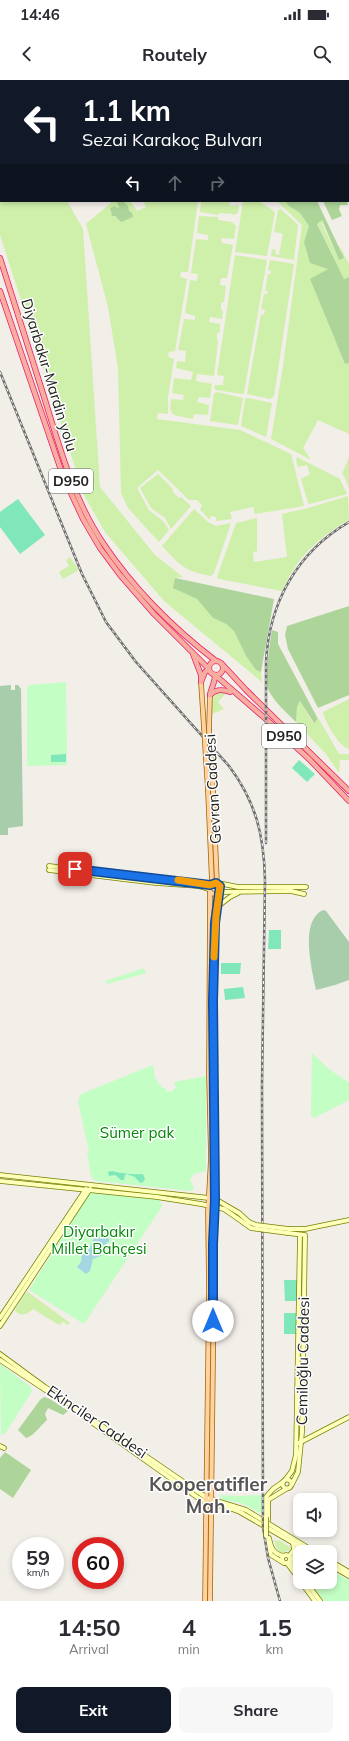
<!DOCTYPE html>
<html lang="en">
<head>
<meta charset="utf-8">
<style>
	body { margin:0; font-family:Mulish,sans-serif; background:#f7f7f7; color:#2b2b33; height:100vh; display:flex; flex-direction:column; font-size:15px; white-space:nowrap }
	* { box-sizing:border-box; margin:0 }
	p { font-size:13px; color:#7c7c81 }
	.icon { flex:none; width:22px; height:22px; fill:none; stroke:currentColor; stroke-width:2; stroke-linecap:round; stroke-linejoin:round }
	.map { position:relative; height:1521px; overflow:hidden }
	.panel { display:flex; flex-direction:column; background:#fff; flex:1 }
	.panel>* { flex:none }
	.banner { position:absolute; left:0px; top:0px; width:349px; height:122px; box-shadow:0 2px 6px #0003; background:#111827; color:#fff; overflow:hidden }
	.controls { position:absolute; left:293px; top:1413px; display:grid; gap:8px }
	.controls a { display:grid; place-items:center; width:44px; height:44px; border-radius:8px; background:#fff; box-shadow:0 2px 6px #0003; font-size:20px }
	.speed { position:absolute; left:12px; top:1457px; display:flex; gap:8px; font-size:20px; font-weight:700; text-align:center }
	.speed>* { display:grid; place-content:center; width:52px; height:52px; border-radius:50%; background:#fff; box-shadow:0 2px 6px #0003; line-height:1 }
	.speed small { font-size:10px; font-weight:400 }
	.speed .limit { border:6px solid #d22; background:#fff; color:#111 }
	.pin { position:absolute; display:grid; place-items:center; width:34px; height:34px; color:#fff; margin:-17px; border-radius:8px; box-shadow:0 2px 6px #0006 }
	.me { position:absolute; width:44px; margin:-22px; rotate:0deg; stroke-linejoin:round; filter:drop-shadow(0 0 3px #0008) }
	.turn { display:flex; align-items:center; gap:14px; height:84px; padding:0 16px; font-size:18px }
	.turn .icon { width:52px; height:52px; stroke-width:2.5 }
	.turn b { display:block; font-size:28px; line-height:34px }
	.lanes { display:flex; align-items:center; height:38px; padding:0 16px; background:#0003; justify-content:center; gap:20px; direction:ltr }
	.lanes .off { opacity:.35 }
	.eta { display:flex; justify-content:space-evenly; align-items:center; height:68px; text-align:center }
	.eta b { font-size:24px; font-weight:700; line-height:28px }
	.cta { display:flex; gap:8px; margin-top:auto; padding:8px 16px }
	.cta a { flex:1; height:46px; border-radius:8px; background:#111827; color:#fff; font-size:16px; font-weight:700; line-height:46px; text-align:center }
	.cta a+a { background:#f7f7f7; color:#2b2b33 }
	.status { display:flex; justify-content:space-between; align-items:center; height:28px; padding:0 20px; background:#fff; direction:ltr }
	.status svg { height:11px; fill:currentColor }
	header { display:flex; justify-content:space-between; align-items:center; height:52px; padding:0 16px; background:#fff; font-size:18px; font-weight:700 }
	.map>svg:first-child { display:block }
	.grass { fill:#cff0aa; fill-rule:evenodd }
	.forest { fill:#add599 }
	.cemetery { fill:#a7cdab }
	.park { fill:#c3fec5 }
	.pitch { fill:#80e7bb }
	.water { fill:#a5d7e3 }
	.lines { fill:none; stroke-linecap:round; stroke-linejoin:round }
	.taxiway { stroke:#b0aeac; stroke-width:7 }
	.secondary-casing { stroke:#788100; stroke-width:5.5 }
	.primary-casing { stroke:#9f6400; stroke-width:5.5 }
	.trunk-casing { stroke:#ea1b6a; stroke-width:6 }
	.secondary { stroke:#feffb9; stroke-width:4 }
	.primary { stroke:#ffd2a0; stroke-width:4 }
	.trunk { stroke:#f7aea0; stroke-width:4.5 }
	.rail-casing { stroke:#6f6f6f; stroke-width:2.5 }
	.rail { stroke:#fff; stroke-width:1; stroke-dasharray:3; stroke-linecap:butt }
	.secondary-bridge-casing { stroke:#788100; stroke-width:5.5; stroke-linecap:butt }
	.primary-bridge-casing { stroke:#9f6400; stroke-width:5.5; stroke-linecap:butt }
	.secondary-bridge { stroke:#feffb9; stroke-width:4 }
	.primary-bridge { stroke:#ffd2a0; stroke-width:4 }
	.route-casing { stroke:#114b97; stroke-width:10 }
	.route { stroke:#1a73e8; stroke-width:7 }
	.slow { stroke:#f59e0b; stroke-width:7 }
	.labels { text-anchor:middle; stroke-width:3; stroke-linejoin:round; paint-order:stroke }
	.shield { fill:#fff; stroke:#646464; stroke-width:1 }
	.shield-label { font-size:14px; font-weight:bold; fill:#212121 }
	.street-label { font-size:15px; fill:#212121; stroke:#fff }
	.park-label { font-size:15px; fill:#038708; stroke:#fff }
	.district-label { font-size:19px; font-weight:bold; fill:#545454; stroke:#fff }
</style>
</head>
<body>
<div class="status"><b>14:46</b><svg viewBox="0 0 49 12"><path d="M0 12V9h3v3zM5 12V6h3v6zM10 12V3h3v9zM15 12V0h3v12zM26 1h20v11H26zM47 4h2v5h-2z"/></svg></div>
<header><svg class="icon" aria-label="back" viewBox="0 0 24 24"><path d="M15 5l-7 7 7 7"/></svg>Routely<svg class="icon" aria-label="search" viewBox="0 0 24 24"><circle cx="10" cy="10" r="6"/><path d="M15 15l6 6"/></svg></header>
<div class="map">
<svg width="349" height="1521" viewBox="0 0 349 1521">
	<rect width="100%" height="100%" fill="#f2eee8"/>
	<!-- grass -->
	<g class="grass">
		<path d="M0,0L2,1L1,121H67L83,149L100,407L155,475L183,497L175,498L174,508L197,519L213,538L226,544L234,551L246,576L256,590L261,592L262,602L164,521L105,452L84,415L0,155Z"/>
		<path d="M113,121H130L137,131L146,127L143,121H198L188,192H181L180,197L187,199L175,271L169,272L168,277L174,279L168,317V334L158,333L157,339L240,350L291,374L304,426L255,434L253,427L230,432L232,439L216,441V437L210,436V440L200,430L202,425L197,420H189L158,390L137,408L149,430L163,441L169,450L159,462L128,428L121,413L118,288L108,227L86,144ZM114,126L119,128V126L130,139H118L110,132Z"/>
		<path d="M201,121H230L229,125L235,126V124L239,126L238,133L233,135L232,134L219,133V135L200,132Z"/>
		<path d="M243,121H259L275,132L267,176L235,172Z"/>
		<path d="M277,121H285L289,126L300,133L309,146L304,162L329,189L310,199L345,284L349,283V354L318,340L303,368L311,380L271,359L283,286L302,145Z"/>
		<path d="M281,129L298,145L294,180L271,176L272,169L276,170L275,174L279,175L283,154L274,152L278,130Z"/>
		<path d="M199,136L218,137V140L232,142L236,146L234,159L221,158L222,163L233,165L227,198H221L220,205L226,206L224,222L221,223V229L223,232L222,239L210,237L209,242L220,244V252L217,253V259L218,261L214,296L197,294L196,301L212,304L210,318L199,317L197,322L209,325L208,335L194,334L193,339L174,335L170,329L171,319L183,320L184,315L172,313L174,298L191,300L193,292L176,288L177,281L185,282L186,271L178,270L184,239L195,240V236L185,233L190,200L197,201L198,194L191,193L196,159L208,160V155L197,153Z"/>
		<path d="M322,140L323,146L339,180L343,178L339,165L349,184V197L344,199L317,143Z"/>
		<path d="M235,175L267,180L244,313L242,314L216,310L214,308L215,305H223L224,296L217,295Z"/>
		<path d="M270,180L294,184L274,316L270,319L247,314L261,234L264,235L265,230L261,229L264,214H267L268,211H265L268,194H271V191L268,190Z"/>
		<path d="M217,312L243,318L238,345L210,341L214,314Z"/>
		<path d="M248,318L272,323L266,357L241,346L245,319Z"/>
		<path d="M297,377L340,399L347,414L310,424L308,423L301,399L310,394L307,385L298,387L296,381Z"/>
		<path d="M349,377V408L344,396L342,394Z"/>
		<path d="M158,394L174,410L172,411L179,418L181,417L191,426L171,449L165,438L151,428L140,408Z"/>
		<path d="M348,416L349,440C329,451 306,469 294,489C289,496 286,504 282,511L219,499L217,497L236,443L257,438V471L253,472L254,482L287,477L282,434L308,428Z"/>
		<path d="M194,429L208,442L216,446L231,443L214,493L211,496C184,491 180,485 162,466Z"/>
		<path d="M70,477L79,490L63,499L59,492L69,486L66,480Z"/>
		<path d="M220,612H226L231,615L225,614L218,622L224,629L212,634C212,625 210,616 220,612Z"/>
		<path d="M349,619V669C339,667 325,642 323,632Z"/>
		<path d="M300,621L313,643L319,639L339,674H349V680H340L339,693L326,674L296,642L297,627Z"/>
		<path d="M28,1212L70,1243L68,1245L63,1242L59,1245L33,1229C28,1234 24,1236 17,1233L15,1230L25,1214Z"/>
		<path d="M274,1459L277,1461L279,1460L291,1468L290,1470L281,1473L276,1468Z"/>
	</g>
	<!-- forest -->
	<g class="forest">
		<path d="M285,121H317L344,178L339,180L322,140L317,144L344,199L349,197V283L345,284L310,199L328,189L310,183L304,162L309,146L300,133L289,126Z"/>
		<path d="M323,121H347L348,125H340L339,129L342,136L332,140Z"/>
		<path d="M117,122H124L128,126L129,131L132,133L133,137L121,142L115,136H112L110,128L114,126L119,128Z"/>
		<path d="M175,498L274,519L261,592L256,590L246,576L234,551L226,544L213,538L197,519L173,508Z"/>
		<path d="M349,526V615L318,628L288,569L285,555L287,546Z"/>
		<path d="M272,550L278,552V564L318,639L314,643L300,621L297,627L296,642C286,632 274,622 268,609C264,599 270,562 272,550Z"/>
		<path d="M44,1317L50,1319L68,1331L63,1335L48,1328L45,1334L47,1340C39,1347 35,1355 26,1358L18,1350L40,1320Z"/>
		<path d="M5,1372L31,1390L13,1418L0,1409V1378Z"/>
	</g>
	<!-- cemetery -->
	<g class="cemetery">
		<path d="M11,605V610H15V605H18L21,609L23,746L8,748V755H0V606Z"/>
		<path d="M323,830L326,831L349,862V900L335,905L316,910C312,889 299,841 323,830Z"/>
	</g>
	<!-- park -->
	<g class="park">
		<path d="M66,602L67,685L27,686V607L30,605Z"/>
		<path d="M144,888L146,893L107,904L105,901Z"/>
		<path d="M312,973L329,989L349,1003V1020L314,1038L311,1035Z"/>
		<path d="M153,985L155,998L157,1000L159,1005H161L162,1008H165L167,1012L173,1011V1009L176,1008L174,1002L206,996V1091L194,1094L190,1099L194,1108L191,1111L96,1101L91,1097L87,1072H89L78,1021L81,1014Z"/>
		<path d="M94,1113L159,1120L162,1125L161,1128L84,1244L29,1210L89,1114Z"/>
		<path d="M0,1284L31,1307L32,1311L5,1354L1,1355Z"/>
		<path d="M219,1415L238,1416L262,1415V1434L241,1423L223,1420Z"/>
		<path d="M330,1490L349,1500V1521H324L310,1502H330Z"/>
	</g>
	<!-- pitch -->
	<g class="pitch">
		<path d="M18,419L45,455L20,474L0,447V432Z"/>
		<path d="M66,674V682H51V675Z"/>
		<path d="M299,680L315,694L307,702L292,688Z"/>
		<path d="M269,850H281V869H268Z"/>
		<path d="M221,883H241L240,894H221Z"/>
		<path d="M243,907L245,918L225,920L224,909Z"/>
		<path d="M112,1091C117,1093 138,1095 143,1094L145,1099L143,1102L140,1103L135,1097L127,1094L125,1095L124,1100H121L115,1095L109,1096L108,1092Z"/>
		<path d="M284,1200H297V1221H285Z"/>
		<rect x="284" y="1233" width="13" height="21"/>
	</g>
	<!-- water -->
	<path class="water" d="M101,1152L110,1160L103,1167L101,1176L93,1179L90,1191L86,1194L77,1187L81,1182L82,1174L89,1170L94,1158L99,1159Z"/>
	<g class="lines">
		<!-- taxiway -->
		<g class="taxiway">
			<path d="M343,1L345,0"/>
			<path d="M348,38H349"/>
			<path d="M348,81H349"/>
		</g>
		<!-- secondary casing -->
		<g class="secondary-casing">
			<g id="secondary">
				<path d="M49,786L210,805"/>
				<path d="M49,790L156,803L199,806L209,809"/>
				<path d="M218,803L238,807H306"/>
				<path d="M220,812L291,811L304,814"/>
				<path d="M217,827L230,817L238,813"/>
				<path d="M0,1095L209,1118L215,1119L239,1133"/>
				<path d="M0,1101L157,1117L201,1124L224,1129L237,1138"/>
				<path d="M289,1149H305L349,1140"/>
				<path d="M288,1153L305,1155L302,1352L298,1392L292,1404"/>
				<path d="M0,1238L86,1109"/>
				<path d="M0,1246L90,1109"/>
				<path d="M0,1274L45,1307L207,1418L246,1430L315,1472"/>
				<path d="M0,1280L53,1315"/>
				<path d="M76,1331L197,1417L211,1425L224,1426L240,1432L309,1472"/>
				<path d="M299,1363L349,1337"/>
				<path d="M0,1366L4,1368"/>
				<path d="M286,1399L292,1391L296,1375L300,1155"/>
				<circle cx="287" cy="1404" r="4.5"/>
				<path d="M266,1437V1417L273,1409L283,1402"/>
				<path d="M268,1440V1420L286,1409"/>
				<path d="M266,1456L271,1475L284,1483"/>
				<path d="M269,1458C271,1468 273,1474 284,1476"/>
				<circle cx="286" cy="1479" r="4"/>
				<path d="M289,1476L294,1470L293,1462"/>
				<path d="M330,1481L349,1492"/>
				<path d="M287,1483L300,1500"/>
				<path d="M330,1485L349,1496"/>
				<path d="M300,1494L290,1481L301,1468"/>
				<path d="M301,1502L315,1521"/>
				<path d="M306,1502L320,1521"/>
			</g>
		</g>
		<!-- primary casing -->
		<g class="primary-casing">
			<g id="primary">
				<path d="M201,602L204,648"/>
				<path d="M209,649L210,615"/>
				<path d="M208,711L212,803"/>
				<path d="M213,712L217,803"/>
				<circle cx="215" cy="808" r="6"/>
				<path d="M205,1521L209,1211L208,1132L211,1078L209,995L210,812"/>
				<path d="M210,1521L215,1119L213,921L215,855L219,813"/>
			</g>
		</g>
		<!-- trunk casing -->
		<g class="trunk-casing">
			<g id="trunk">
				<path d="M0,178C15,226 30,273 45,320C60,369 74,420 103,463C133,508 173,548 216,581"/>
				<path d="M0,211L63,396L83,439L100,468L120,495L154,534L209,589L205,592L201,602"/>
				<path d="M193,574L201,595V599"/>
				<circle cx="216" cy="588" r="7"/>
				<path d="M222,584L246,610L349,711"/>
				<path d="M215,595L267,640L310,680L349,721"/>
				<path d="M210,615C216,609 222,609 230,612"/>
				<path d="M210,615C211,608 215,603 215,595"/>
			</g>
		</g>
		<!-- secondary -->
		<use href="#secondary" class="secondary"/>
		<!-- primary -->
		<use href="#primary" class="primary"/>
		<!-- trunk -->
		<use href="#trunk" class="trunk"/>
		<!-- rail casing -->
		<g class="rail-casing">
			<g id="rail">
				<path d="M0,292L82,494L106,542L136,582L229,686C256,722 264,755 265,800L262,1005L263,1447L268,1478L280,1521"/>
				<path d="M266,763V582C269,523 297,472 349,442"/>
			</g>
		</g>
		<!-- rail -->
		<use href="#rail" class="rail"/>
		<!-- secondary-bridge casing -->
		<g class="secondary-bridge-casing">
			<g id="secondary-bridge">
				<path d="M239,1133L249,1142L256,1145L289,1149"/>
				<path d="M237,1138L251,1148L288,1153"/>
				<path d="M266,1437V1456"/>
			</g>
		</g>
		<!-- primary-bridge casing -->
		<g class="primary-bridge-casing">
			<g id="primary-bridge">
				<path d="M204,648L208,711"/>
				<path d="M209,649L213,712"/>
			</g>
		</g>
		<!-- secondary-bridge -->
		<use href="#secondary-bridge" class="secondary-bridge"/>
		<!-- primary-bridge -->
		<use href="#primary-bridge" class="primary-bridge"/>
	</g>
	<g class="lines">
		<!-- route casing -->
		<g class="route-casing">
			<path id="route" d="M75,789L210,805L216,803L220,806L215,843L213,921L215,1120L213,1164V1241"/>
		</g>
		<!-- route -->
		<use href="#route" class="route"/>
		<!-- slow -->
		<path class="slow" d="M178,800L210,805L216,803L220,806L216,836L214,877"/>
	</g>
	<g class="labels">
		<!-- shield labels -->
		<g class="shield">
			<rect x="49" y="389" width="44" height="24" rx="3"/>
			<rect x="262" y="644" width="44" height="24" rx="3"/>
		</g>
		<g class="shield-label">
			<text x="71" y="406">D950</text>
			<text x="284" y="661">D950</text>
		</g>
		<!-- street labels -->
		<g class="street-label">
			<text transform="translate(49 295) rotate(73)" y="5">Diyarbakır-Mardin yolu</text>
			<text transform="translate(213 709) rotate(-93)" y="5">Gevran Caddesi</text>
			<text transform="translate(303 1281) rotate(-89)" y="5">Cemiloğlu Caddesi</text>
			<text transform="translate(97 1342) rotate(34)" y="5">Ekinciler Caddesi</text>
		</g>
		<!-- park labels -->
		<g class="park-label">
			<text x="137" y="1058">Sümer pak</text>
			<text x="99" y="1157">Diyarbakır<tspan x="99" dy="17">Millet Bahçesi</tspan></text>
		</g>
		<!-- district labels -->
		<g class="district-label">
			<text x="208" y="1411">Kooperatifler<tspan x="208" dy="22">Mah.</tspan></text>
		</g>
	</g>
</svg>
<div class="controls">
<a><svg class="icon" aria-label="sound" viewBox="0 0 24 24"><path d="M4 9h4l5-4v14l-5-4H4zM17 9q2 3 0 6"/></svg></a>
<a><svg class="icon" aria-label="layers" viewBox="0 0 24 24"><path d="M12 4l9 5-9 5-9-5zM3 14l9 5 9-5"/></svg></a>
</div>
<div class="speed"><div>59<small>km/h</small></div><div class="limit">60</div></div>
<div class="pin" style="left:75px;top:789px;background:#d93025"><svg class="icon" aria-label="arrive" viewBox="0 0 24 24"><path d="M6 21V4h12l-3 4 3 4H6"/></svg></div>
<svg class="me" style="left:213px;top:1241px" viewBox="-20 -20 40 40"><circle r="19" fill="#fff"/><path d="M0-13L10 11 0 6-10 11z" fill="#1a73e8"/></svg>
<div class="banner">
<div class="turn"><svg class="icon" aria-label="left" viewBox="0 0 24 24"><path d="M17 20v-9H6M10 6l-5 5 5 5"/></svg><div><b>1.1 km</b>Sezai Karakoç Bulvarı</div></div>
<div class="lanes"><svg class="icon" aria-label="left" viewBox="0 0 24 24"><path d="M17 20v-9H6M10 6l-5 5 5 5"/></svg><svg class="icon off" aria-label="ahead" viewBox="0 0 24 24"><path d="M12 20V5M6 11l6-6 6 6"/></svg><svg class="icon off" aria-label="right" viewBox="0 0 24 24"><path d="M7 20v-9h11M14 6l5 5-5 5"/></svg></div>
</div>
</div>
<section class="panel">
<div class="eta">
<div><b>14:50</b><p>Arrival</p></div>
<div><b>4</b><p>min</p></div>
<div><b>1.5</b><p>km</p></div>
</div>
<div class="cta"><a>Exit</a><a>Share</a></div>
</section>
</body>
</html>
